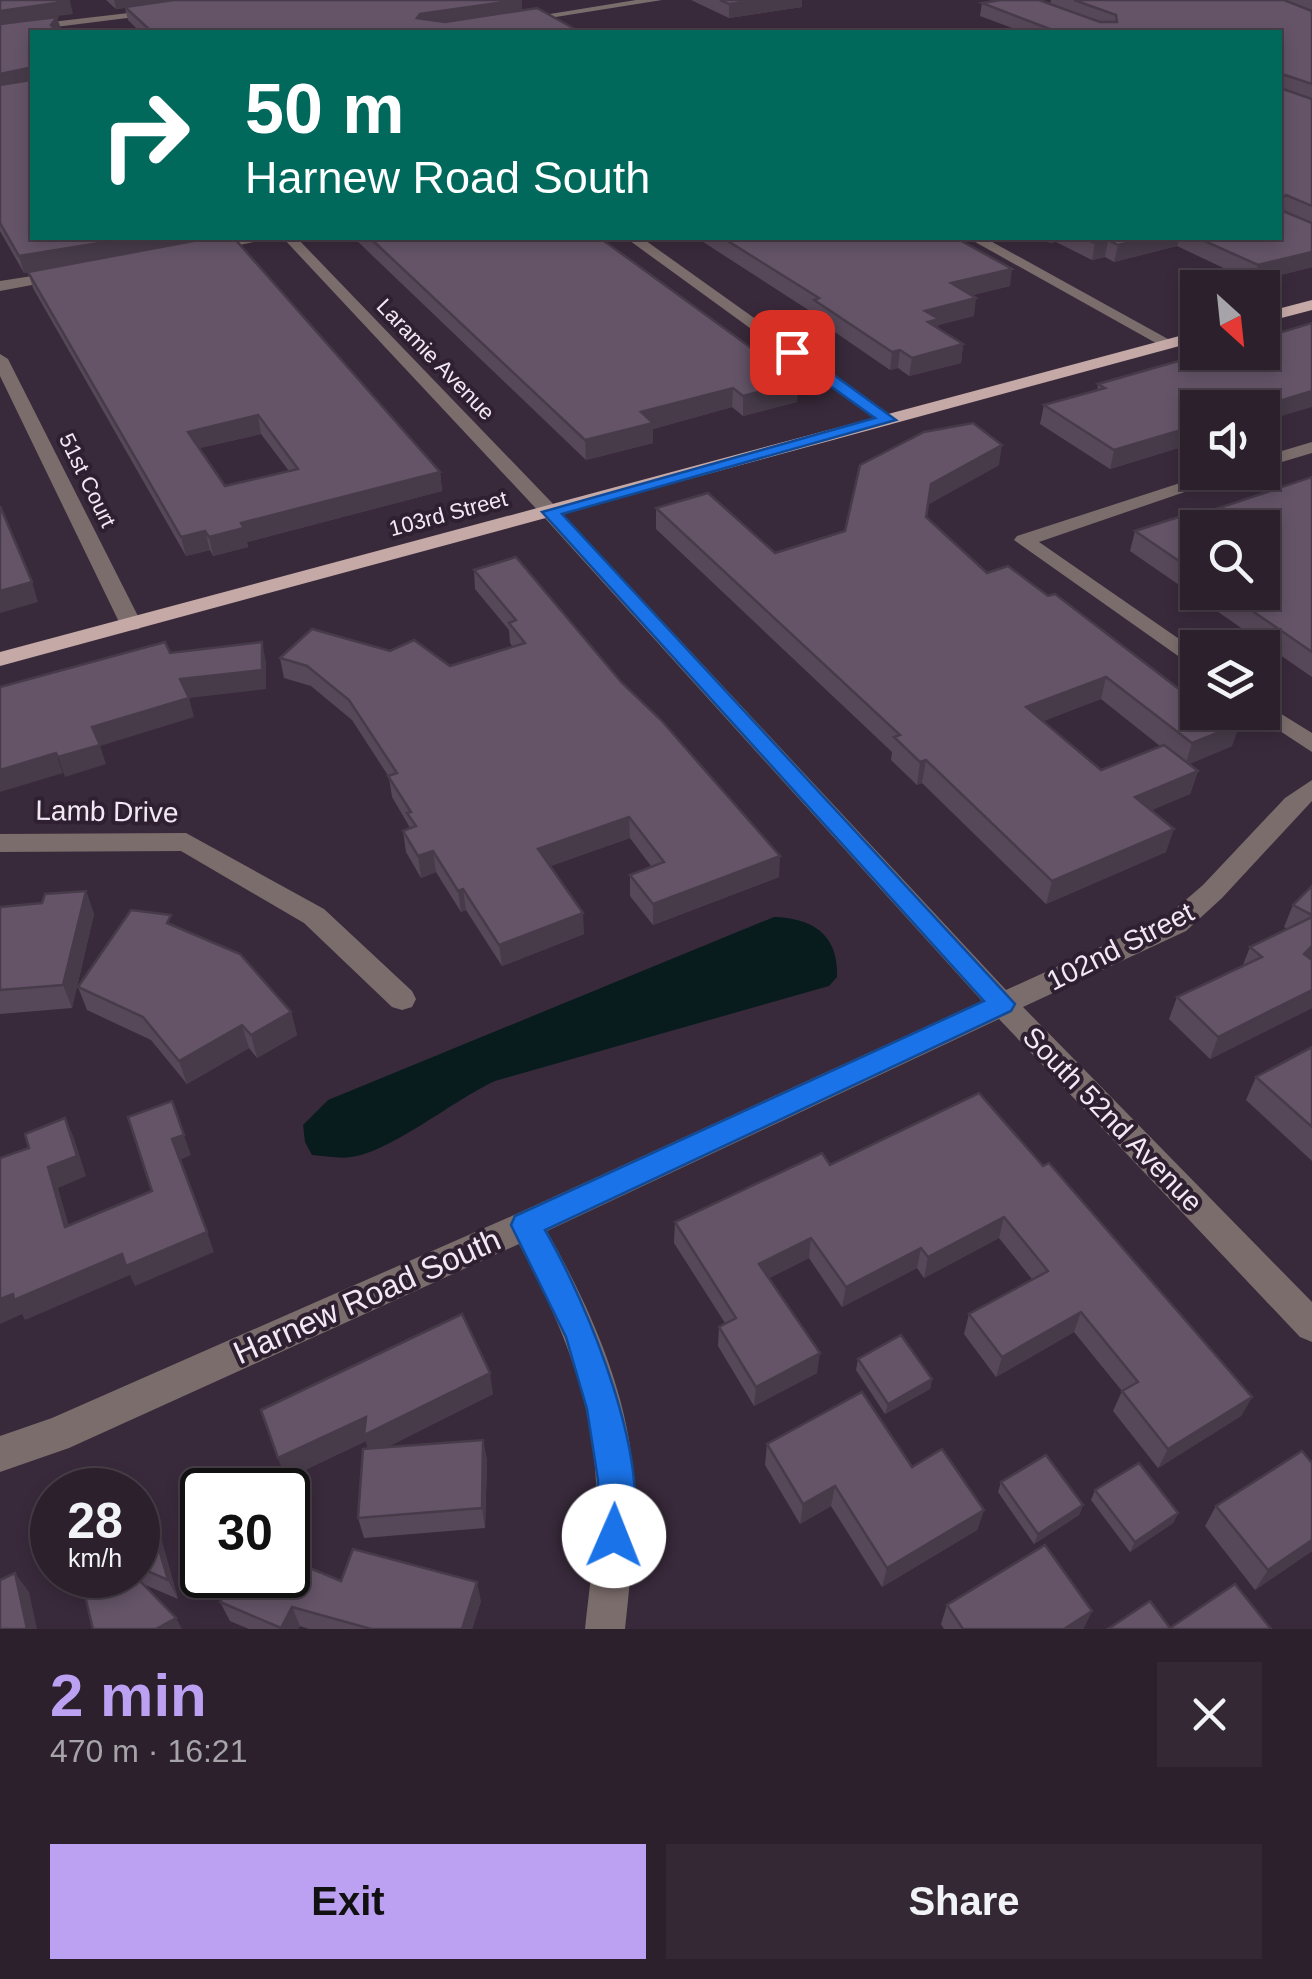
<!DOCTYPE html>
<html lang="en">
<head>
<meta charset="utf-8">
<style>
	body { margin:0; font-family:Arial,sans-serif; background:#332834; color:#f1f3f6; height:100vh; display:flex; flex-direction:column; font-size:38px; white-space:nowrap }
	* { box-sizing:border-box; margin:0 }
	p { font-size:32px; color:#a6a3a9 }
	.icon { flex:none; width:55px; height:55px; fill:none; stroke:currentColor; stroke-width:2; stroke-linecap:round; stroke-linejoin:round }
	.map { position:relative; height:1629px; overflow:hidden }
	.side { display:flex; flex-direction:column; background:#2b202c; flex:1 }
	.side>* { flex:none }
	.guide { position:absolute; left:30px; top:30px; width:1252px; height:210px; border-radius:0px; box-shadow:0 5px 15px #0003,0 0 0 2px #473e48; background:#00695c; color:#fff; overflow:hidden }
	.needle { width:65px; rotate:153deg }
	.buttons { position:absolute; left:1180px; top:270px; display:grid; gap:20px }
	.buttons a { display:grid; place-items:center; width:100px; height:100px; border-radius:0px; background:#2b202c; box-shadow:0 5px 15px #0003,0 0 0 2px #473e48; font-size:50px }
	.speed { position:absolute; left:30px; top:1468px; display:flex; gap:20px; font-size:50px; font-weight:700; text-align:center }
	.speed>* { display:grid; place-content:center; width:130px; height:130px; border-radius:50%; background:#2b202c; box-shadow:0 5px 15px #0003,0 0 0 2px #473e48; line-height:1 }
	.speed small { font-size:25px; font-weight:400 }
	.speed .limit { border:5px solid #111; border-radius:15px; background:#fff; color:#111 }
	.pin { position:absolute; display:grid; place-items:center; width:85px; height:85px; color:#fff; margin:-42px; border-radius:20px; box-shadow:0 5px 15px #0006 }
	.me { position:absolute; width:110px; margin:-55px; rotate:1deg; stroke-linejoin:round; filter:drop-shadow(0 0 8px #0008) }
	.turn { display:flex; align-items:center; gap:35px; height:210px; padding:0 50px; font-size:45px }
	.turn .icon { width:130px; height:130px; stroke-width:2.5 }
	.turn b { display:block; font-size:70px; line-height:85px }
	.round { display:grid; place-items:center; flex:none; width:105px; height:105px; border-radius:0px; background:#332834 }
	.summary { display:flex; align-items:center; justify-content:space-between; height:170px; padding:0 50px }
	h1 { font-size:60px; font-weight:700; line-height:75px; color:#bca0f2 }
	.primary-button { display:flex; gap:20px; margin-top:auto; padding:20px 50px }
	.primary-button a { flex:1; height:115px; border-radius:0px; background:#bca0f2; color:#111; font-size:40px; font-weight:700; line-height:115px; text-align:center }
	.primary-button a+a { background:#332834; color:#f1f3f6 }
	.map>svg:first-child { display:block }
	.water { fill:#081c1d }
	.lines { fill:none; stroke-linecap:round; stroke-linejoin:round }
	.minor { fill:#7b6d6c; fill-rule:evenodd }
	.major { fill:#c5a9a6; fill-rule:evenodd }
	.wall { fill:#574859; fill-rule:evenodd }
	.shaded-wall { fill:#473b49 }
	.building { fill:#655468; stroke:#473b49; stroke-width:2.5; fill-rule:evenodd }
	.route { fill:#1a73e8; stroke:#114b97; stroke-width:2.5 }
	.labels { text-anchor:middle; stroke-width:8; stroke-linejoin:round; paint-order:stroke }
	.far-street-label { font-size:22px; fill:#f2e8f3; stroke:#2f2031 }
	.street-label { font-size:28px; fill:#f2e8f3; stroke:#2f2031 }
	.near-street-label { font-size:32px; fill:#f2e8f3; stroke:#2f2031 }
</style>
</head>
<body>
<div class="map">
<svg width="1312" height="1629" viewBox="0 0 1312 1629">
	<rect width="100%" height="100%" fill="#392a3b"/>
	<!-- water -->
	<path class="water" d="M774,917C813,918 839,935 837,977L829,986L495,1081C455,1099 391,1152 351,1157C339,1159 325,1156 312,1155L305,1142L303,1125L328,1100Z"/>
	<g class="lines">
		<!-- minor -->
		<g class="minor">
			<path d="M636,0H662L518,23L513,20Z"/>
			<path d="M163,9L159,14L0,34V28Z"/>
			<path d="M243,238H272L207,252L200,248Z"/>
			<path d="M283,238H297L557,508L1006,990L1166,917L1203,885L1285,798L1312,780V801L1222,898L1186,931L1023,1007L1312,1302V1342L1300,1337L999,1019L547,1231C590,1308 629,1393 634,1483C636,1532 630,1581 625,1629H585C590,1581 598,1532 596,1483C593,1397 559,1318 519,1244L69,1448L0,1472V1436L52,1418L514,1215L982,1001L543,516Z"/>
			<path d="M626,238H642L897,420L888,425L882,424Z"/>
			<path d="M968,238H985L1177,344L1163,347Z"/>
			<path d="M64,271L69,272V278L0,291V281Z"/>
			<path d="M0,354L8,359L142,624L139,629L131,630L120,624L0,376Z"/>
			<path d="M1312,442V453L1262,468V457Z"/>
			<path d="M1214,472H1243L1039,542L1198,652V670L1014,540L1017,536Z"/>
			<path d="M1262,702L1312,733V752L1254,714L1262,712Z"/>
			<path d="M186,833L324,909L412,991L416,999L412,1007L402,1010L392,1007L304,923L181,851L0,852V834Z"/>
		</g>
		<!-- major -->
		<g class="major">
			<path d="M1312,300V310L1262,323V313Z"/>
			<path d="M1198,331V341L0,666V652Z"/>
		</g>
	</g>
	<!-- wall -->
	<g class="wall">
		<path d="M106,0H522V11L580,32H140L128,20L125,8L116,9Z"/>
		<path d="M691,0H802V7L729,18Z"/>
		<path d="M1051,0H1312V267L1253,282L1177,246L1114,262L1105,257L1092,260L1056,242L1050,243L1039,238H1280V32H1023L980,16L982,3L1050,4Z"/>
		<path d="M0,24L61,29L58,32H32L440,472L442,491L247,542L248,547L213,556L210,550L186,556L33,288L28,272L24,273L0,231ZM261,434L289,471L225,486L199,448Z"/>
		<path d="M354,238H600L798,382L797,402L743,416L732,407L653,429V443L586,460Z"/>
		<path d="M697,238H956L1010,286L972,295L974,316L938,325V329L963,344L961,363L909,376L898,368L890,370L813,317V313Z"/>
		<path d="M1098,384L1198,408V442L1110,469L1040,424L1044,405L1097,391Z"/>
		<path d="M999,465L929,504L926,517L987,573L1232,746L1189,764L1198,771L1190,794L1151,810L1166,852L1046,904L922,783L917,785L891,760L892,752L656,529V508L775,553L845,531ZM1101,699L1160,746L1101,770L1042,721Z"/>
		<path d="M1312,477V677L1130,551L1135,531L1198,515ZM1198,528L1262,592H1198Z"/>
		<path d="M474,570L779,877L653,925L630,896V875L651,866L630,838L550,866L584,934L502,966L466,910L461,912L436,872L421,878L406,852L403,831L410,828L409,826L392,797L389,777L352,720L311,686L284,678L280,658L450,666L513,647L510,643L509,630L475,589Z"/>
		<path d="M1312,886V958L1310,959L1312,960V1008L1210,1059L1169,1019L1177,997L1243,965L1250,947L1288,929L1284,927L1293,905Z"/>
		<path d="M86,891L94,914L72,1008L0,1014V907L42,903Z"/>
		<path d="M78,987L291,1012L297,1035L257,1058L249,1048L187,1084L151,1040L87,1010Z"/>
		<path d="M1312,1047V1161L1246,1100L1256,1077Z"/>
		<path d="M830,1165L1043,1166L1252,1397L1241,1416L1158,1468L1113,1411L1122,1391L1074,1332L996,1377L964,1334L969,1314L1032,1279L999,1238L924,1278L917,1268L842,1307L809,1258L769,1278L817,1373L754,1406L718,1346L719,1327L725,1323L674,1243L675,1222Z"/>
		<path d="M858,1359L932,1379L930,1389L885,1414L856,1370Z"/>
		<path d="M493,1394L387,1447L483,1440L487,1461L485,1528L364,1538L358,1518L368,1449L366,1441L286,1479L261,1410Z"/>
		<path d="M767,1444L912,1467L984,1510L977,1530L882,1587L831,1506L800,1524L765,1465Z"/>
		<path d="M1001,1482L1083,1505L1079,1515L1034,1544L998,1492Z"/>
		<path d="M1095,1490L1178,1513L1173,1523L1130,1552L1091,1500Z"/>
		<path d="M1216,1506L1312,1551L1255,1590L1205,1526Z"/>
		<path d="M138,1512L158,1528L178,1599L143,1584L80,1575H138Z"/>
		<path d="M341,1581L481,1601L472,1629H309L300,1626L298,1629H249L230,1621L220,1602Z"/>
		<path d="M947,1605L1092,1611L1083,1629H944L941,1624Z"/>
	</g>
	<!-- shaded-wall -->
	<g class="shaded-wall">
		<path d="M114,0H190L116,9Z"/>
		<path d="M522,0V13L421,28L417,18L420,14Z"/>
		<path d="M757,0H802V7L729,18V4Z"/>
		<path d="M70,1L73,14L0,24V11Z"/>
		<path d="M57,17L61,29L58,32H52L51,25Z"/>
		<path d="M28,68L31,81L0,89V74Z"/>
		<path d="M130,238H223L24,273L19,256Z"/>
		<path d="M1149,238H1180L1177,246L1114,262L1118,245Z"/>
		<path d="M1108,240L1105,257L1092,260L1095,243Z"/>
		<path d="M1312,252V267L1253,282L1258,265Z"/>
		<path d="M1012,269L1010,286L949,301L951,283Z"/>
		<path d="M976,298L974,316L938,325L937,337L925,340V311Z"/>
		<path d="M963,344L961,363L909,376L912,358Z"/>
		<path d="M900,350L898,368L890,370L892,352Z"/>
		<path d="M798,382L797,402L743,416V396Z"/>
		<path d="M733,388L732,407L653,429V443L586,460L585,440L641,412Z"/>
		<path d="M1312,391V407L1262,422V408H1256Z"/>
		<path d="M258,415L261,434L192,450L188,432Z"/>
		<path d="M1198,425V442L1110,469L1114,450Z"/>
		<path d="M1002,445L999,465L929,504L923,538L931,484Z"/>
		<path d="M440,472L442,491L247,542L248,547L213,556L209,537L241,523Z"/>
		<path d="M205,531L210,550L186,556L181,537Z"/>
		<path d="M32,582L38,602L0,613V591Z"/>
		<path d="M262,642L266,662V689L189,698L194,717L100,746L106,764L65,777L58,757L92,727L180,679Z"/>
		<path d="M1106,677L1101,699L1021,730L1026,707Z"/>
		<path d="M1240,724L1232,746L1185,766L1192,743Z"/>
		<path d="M56,753L63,773L0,792V770Z"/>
		<path d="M926,760L922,783L917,785L920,762Z"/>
		<path d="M1198,771L1190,794L1129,820L1135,797Z"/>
		<path d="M629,817L630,838L540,870L538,849Z"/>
		<path d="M1174,829L1166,852L1046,904L1052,881Z"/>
		<path d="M433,851L436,872L421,878L418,856Z"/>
		<path d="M780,856L779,877L653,925V904Z"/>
		<path d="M463,889L466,910L461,912L458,891Z"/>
		<path d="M86,891L94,914L72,1008L63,985Z"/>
		<path d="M583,913L584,934L502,966L499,945Z"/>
		<path d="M1312,946V958L1295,976L1304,954Z"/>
		<path d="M1312,990V1008L1210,1059L1218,1037Z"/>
		<path d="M291,1012L297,1035L257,1058L251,1035Z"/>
		<path d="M242,1025L249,1048L187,1084L179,1061Z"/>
		<path d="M65,1118L74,1138L86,1176L58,1188L75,1247L65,1227L48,1167Z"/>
		<path d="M184,1135L191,1155L180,1160L172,1139Z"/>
		<path d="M1004,1217L999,1238L924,1278L928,1257Z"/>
		<path d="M207,1232L214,1252L135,1286L130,1275L25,1320L22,1314L0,1324V1299L122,1254Z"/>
		<path d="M811,1238L809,1258L758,1284L759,1264Z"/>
		<path d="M921,1248L917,1268L842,1307L846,1287Z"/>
		<path d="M1081,1312L1074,1332L996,1377L1002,1357Z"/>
		<path d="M820,1353L817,1373L754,1406L756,1387Z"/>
		<path d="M490,1373L493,1394L370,1456L366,1441L286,1479L278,1458L366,1417Z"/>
		<path d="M932,1379L930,1389L885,1414L888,1404Z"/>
		<path d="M1252,1397L1241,1416L1158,1468L1168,1449Z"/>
		<path d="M483,1440L487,1461L485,1528L482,1508Z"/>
		<path d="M835,1486L831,1506L800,1524L803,1504Z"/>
		<path d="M1083,1505L1079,1515L1034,1544L1038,1534Z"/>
		<path d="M147,1508L158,1528L178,1599L168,1580Z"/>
		<path d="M984,1510L977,1530L882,1587L887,1568Z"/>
		<path d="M1178,1513L1173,1523L1130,1552L1135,1542Z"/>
		<path d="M1312,1540V1551L1255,1590L1268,1570Z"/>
		<path d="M15,1573L29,1592L37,1629H27Z"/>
		<path d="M477,1582L481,1601L472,1629H462Z"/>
		<path d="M292,1607L300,1626L298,1629H282Z"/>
		<path d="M1092,1611L1083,1629H1064Z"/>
		<path d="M176,1618L182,1629H156Z"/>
	</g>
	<!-- building -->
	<g class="building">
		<path d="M0,0H54L70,1L0,11Z"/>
		<path d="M174,0H519L420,14L417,18L445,22L537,8L580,32H152L125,7Z"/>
		<path d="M720,0H757L729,4Z"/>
		<path d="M1001,0H1039L1100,22H1117L1116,15L1074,0H1284L1312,11V84L1285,75L1280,79V32H1046L1055,31L982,3Z"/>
		<path d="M57,17L51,25L57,32H32V238H130L19,256L0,223V85L31,80L32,71L28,68L0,74V24Z"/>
		<path d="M1280,79L1283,89L1312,99V206L1286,195L1281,199L1283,211L1312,223V252L1258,265L1198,238H1280Z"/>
		<path d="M209,238H234L440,472L241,523L244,528L209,537L205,531L181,537L28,272ZM258,415L298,469L225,486L188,432Z"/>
		<path d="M370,238H600L798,382L743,396L733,388L641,412L653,423L585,440Z"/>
		<path d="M723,238H956L1012,269L951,283L976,298L925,311L939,319L928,322L963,344L912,358L900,350L892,352L814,300L819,298Z"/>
		<path d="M1083,238H1149L1118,245L1108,240L1095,243Z"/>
		<path d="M1312,323V391L1256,408H1198V425L1114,450L1044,405L1105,388L1098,384L1210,352H1262V338Z"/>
		<path d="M973,423L1002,445L931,484L926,517L987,573L1008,566L1048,596L1055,594L1183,692L1192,689L1198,692V712H1225L1240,724L1192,743L1106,677L1026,707L1101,770L1164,745L1198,771L1135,797L1174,829L1052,881L926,760L920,762L894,737L900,735L656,508L708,493L775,553L845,531L860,465L924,432Z"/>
		<path d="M1312,477V652L1225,592H1262V528H1198V574L1135,531L1194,512L1198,515Z"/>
		<path d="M0,506L32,582L0,591Z"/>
		<path d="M516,557L622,683L661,720L780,856L653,904L630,875L664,862L629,817L538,849L583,913L499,945L463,889L458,891L433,851L418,856L403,831L416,826L407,813L411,812L388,776L397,773L349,700L307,666L280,658L312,629L390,651L414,640L450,666L525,643L509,623L516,620L474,570Z"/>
		<path d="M165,642L170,653L262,642V670L180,679L189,698L92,727L100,745L58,757L56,753L0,770V687Z"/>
		<path d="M1312,886V915L1293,905Z"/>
		<path d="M86,891L63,985L0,990V907L42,903L45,894Z"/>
		<path d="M131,910L171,915L167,923L240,954L291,1012L251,1035L242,1025L179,1061L143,1017L78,987Z"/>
		<path d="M1312,917V946L1304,954L1312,960V990L1218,1037L1177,997L1262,957L1250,947Z"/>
		<path d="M1312,1047V1127L1256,1077Z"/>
		<path d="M979,1093L1043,1166L1049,1163L1252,1397L1168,1449L1122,1391L1138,1382L1081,1312L1002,1357L969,1314L1048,1271L1004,1217L928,1257L921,1248L846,1287L811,1238L759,1264L820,1353L756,1387L719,1327L736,1318L675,1222L822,1153L830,1165Z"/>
		<path d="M172,1101L184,1135L172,1139L207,1232L126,1266L122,1254L14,1300L13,1294L0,1299V1158L29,1148L25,1134L65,1118L77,1156L48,1167L65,1227L152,1191L128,1117Z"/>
		<path d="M462,1314L490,1373L364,1435L366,1417L278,1458L261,1410Z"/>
		<path d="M901,1335L932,1379L888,1404L858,1359Z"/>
		<path d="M862,1392L912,1467L942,1449L984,1510L887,1568L835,1486L803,1504L767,1444Z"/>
		<path d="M483,1440L482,1508L358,1518L363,1449Z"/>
		<path d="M1302,1451L1312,1463V1540L1268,1570L1216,1506Z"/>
		<path d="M1046,1455L1083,1505L1038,1534L1001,1482Z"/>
		<path d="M1139,1463L1178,1513L1135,1542L1095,1490Z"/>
		<path d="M147,1508L168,1580L138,1567V1512Z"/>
		<path d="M1045,1545L1092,1611L1064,1629H963L947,1605Z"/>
		<path d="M353,1549L477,1582L462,1629H371L292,1607L281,1628L220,1602L236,1575H288V1559L341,1581Z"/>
		<path d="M15,1573L27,1629H0V1580Z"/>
		<path d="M80,1575H134L176,1618L156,1629H93Z"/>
		<path d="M1235,1584L1271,1629H1108L1150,1601L1170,1628Z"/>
	</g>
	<!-- route -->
	<path class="route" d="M787,349H798L896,420L562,514L1015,1004L1011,1011L545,1230C585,1299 659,1471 627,1548L614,1553L602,1548L597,1536L598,1480L587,1409L566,1337L511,1225L515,1216L984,1001L542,512L875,418L787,355Z"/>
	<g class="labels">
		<!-- far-street labels -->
		<g class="far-street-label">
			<text transform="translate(436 359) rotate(46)" y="8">Laramie Avenue</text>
			<text transform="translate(88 480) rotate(64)" y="8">51st Court</text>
			<text transform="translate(448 513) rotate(-15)" y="8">103rd Street</text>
		</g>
		<!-- street labels -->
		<g class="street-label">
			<text transform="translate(107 811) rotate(1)" y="10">Lamb Drive</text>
			<text transform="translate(1120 946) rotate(-27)" y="10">102nd Street</text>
			<text transform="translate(1113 1119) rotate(46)" y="10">South 52nd Avenue</text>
		</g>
		<!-- near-street labels -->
		<g class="near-street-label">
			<text transform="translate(367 1296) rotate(-24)" y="11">Harnew Road South</text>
		</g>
	</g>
</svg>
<div class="buttons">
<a><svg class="needle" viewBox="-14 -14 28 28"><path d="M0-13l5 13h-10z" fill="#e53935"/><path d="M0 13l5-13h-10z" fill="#a6a3a9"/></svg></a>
<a><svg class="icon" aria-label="sound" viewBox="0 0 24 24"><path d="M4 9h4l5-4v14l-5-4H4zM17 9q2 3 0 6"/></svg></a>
<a><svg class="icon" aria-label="search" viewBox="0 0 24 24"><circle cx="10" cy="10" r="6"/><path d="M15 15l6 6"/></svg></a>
<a><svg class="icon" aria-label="layers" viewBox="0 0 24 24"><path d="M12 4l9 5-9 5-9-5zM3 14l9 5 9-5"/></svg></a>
</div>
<div class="speed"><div>28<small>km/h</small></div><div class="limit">30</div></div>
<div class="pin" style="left:792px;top:352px;background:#d93025"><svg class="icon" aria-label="arrive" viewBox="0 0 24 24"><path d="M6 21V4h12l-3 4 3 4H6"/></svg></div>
<svg class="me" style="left:614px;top:1536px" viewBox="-20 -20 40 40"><circle r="19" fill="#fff"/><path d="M0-13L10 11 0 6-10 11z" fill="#1a73e8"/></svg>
<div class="guide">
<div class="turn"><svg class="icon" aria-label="right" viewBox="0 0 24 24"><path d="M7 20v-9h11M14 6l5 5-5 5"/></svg><div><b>50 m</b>Harnew Road South</div></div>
</div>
</div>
<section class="side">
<div class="summary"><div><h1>2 min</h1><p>470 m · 16:21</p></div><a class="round"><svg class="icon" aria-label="close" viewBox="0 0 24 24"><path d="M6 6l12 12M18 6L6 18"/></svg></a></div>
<div class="primary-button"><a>Exit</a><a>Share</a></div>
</section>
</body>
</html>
